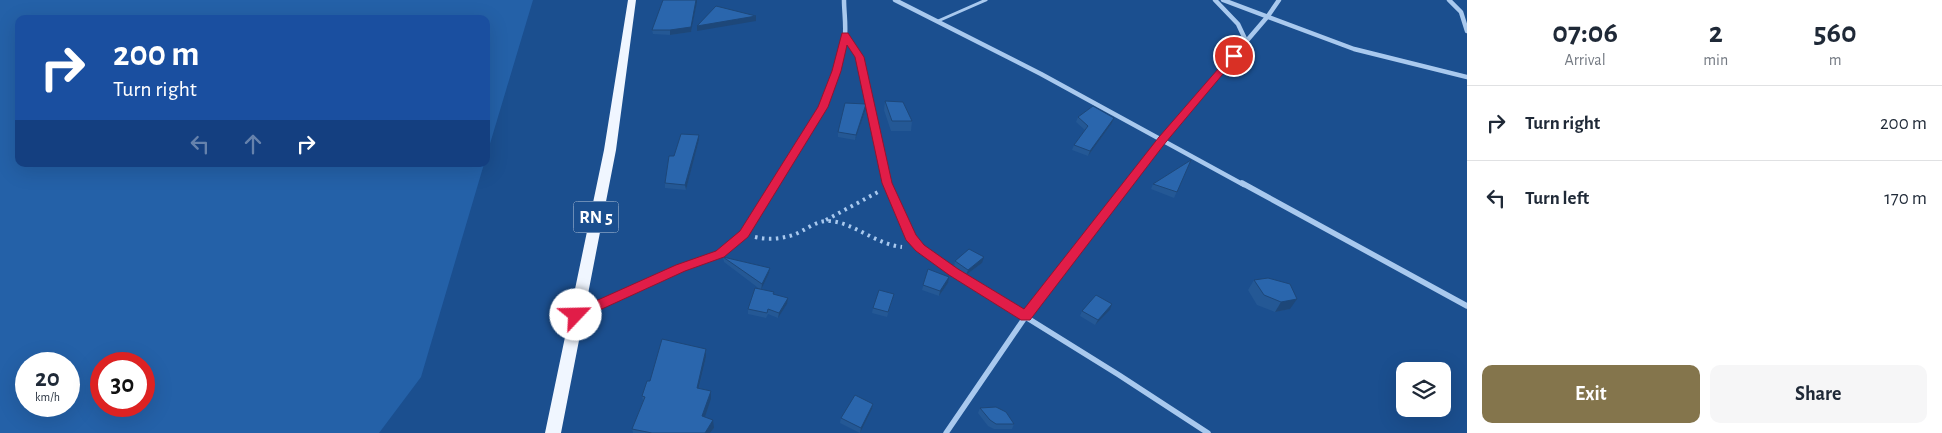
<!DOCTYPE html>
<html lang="en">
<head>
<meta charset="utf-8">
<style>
	body { margin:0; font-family:"Alegreya Sans",sans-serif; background:#f6f6f7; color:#1f2937; height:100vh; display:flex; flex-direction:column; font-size:19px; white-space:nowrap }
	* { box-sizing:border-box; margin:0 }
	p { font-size:16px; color:#747a83 }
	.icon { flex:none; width:28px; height:28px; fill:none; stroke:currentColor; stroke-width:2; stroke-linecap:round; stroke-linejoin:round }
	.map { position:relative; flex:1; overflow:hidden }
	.side { display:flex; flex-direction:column; background:#fff; width:475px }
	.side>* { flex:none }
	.guide { position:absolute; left:15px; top:15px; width:475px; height:152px; border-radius:10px; box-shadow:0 5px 20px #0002; background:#1a4fa0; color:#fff; overflow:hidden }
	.controls { position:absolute; left:1396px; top:362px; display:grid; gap:10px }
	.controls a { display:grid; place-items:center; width:55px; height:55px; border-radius:10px; background:#fff; box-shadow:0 5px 20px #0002; font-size:25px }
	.speed { position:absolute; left:15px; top:352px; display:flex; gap:10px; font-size:25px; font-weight:700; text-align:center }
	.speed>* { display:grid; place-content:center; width:65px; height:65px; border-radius:50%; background:#fff; box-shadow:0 5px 20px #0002; line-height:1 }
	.speed small { font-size:12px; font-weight:400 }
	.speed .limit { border:8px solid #d22; background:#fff; color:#111 }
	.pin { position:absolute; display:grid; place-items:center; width:42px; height:42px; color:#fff; margin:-21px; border:2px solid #fff; border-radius:50%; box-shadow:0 1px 5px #0007 }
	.me { position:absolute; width:55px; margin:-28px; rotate:66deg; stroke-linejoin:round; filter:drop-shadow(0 0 4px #0008) }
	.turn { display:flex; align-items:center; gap:18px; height:105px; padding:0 15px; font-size:22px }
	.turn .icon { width:65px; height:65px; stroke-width:2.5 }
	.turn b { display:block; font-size:35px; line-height:42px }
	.lanes { display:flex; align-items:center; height:48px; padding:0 15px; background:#0003; justify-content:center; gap:25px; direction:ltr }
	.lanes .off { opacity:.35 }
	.eta { display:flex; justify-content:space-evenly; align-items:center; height:85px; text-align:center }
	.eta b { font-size:30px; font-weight:600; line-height:35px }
	.action { display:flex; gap:10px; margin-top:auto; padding:10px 15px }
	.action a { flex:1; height:58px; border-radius:10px; background:#84754c; color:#fff; font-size:20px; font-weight:600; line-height:58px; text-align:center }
	.action a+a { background:#f6f6f7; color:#1f2937 }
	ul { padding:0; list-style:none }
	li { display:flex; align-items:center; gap:15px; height:75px; padding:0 15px; border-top:1px solid #e0e1e3 }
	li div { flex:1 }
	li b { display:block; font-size:19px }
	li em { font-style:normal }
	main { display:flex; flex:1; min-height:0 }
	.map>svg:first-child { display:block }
	.green { fill:#2461a8; fill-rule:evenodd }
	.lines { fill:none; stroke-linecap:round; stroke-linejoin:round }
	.path { stroke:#a9c9ee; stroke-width:4; stroke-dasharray:2.5 4.5; stroke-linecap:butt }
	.lane { stroke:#a9c9ee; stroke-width:3 }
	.street-far1 { stroke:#a9c9ee; stroke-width:4.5 }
	.street { stroke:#a9c9ee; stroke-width:5.5 }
	.primary { fill:#f0f6ff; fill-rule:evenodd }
	.wall { fill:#245895 }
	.shaded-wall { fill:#1d4779 }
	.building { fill:#2a66ad; stroke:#1d4779 }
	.route { fill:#e11d48; stroke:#92132f }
	.labels { text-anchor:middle; stroke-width:5; stroke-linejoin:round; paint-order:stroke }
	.shield { fill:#1b4f8f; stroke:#bbcadd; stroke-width:1 }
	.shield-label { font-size:18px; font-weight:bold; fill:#fff }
</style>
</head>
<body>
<main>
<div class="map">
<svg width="1467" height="433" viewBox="0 0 1467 433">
	<rect width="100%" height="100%" fill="#1b4f8f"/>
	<!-- green -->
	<path class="green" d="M0,0H533L486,157V19H19V164H484L421,377L379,433H0ZM26,364H69V406H26ZM101,364H144V406H101Z"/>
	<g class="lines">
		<!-- path -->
		<g class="path">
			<path d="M826,220L878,192"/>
			<path d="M755,237C768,240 780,239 793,235C805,231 816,220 829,221C853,222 875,244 902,247"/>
		</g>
		<!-- lane -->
		<path class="lane" d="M938,21L986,0"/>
		<!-- street-far1 -->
		<g class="street-far1">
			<path d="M895,0L1041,74L1244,185"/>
			<path d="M1215,0L1238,24L1246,41"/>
			<path d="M1223,0L1354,49L1467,77"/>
			<path d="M1449,0L1461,12L1467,31"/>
			<path d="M845,35L860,57L888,185"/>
			<path d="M775,185C803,138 840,91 845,35C846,24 844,11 844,0"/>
			<path d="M1128,185L1162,140L1268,16L1279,0"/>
		</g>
		<!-- street -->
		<g class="street">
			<path d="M887,183L911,237L920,248L953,272L1119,375L1208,433"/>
			<path d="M1242,183L1467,306"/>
			<path d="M579,314L681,268L720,254L744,234L776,183"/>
			<path d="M946,433L1026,316L1128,183"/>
		</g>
		<!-- primary -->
		<path class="primary" d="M628,0H636L616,150L561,433H545L604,150Z"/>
	</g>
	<!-- wall -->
	<g class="wall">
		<path d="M663,0H697L691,32L670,35L653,34L652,30Z"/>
		<path d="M885,101L912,121L911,131H891L884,110Z"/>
		<path d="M866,109L855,140L838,137V132Z"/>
		<path d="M1078,117L1114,118L1112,123L1088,156L1072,150L1074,145L1085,130L1076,122Z"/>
		<path d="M699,140L686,190L665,188V183L674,156Z"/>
		<path d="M1191,160L1174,198L1151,189L1153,184Z"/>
		<path d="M723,257L770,268L769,273L761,290L773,294L787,304L778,318L768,314L766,318L748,314V309L761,290L724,262Z"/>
		<path d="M955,261L982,263L966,275L954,267Z"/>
		<path d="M928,269L948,283L939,296L922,290Z"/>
		<path d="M1254,280L1290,309L1275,312L1257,305L1248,290Z"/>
		<path d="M894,294L887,317L872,313L873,308Z"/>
		<path d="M1112,304L1110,310L1095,325L1080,316L1082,311Z"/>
		<path d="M706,349V357L699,388L711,391V399L705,417L714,428L710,433H633L632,429L643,401L642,396Z"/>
		<path d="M873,404L872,409L860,433L840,423L841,418Z"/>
		<path d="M980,408L1014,424L1012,429H994L988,426L978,413Z"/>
	</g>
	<!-- shaded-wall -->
	<g class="shaded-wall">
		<path d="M696,0H697V2L691,32L670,35V30Z"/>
		<path d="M756,16V21L697,31V26Z"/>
		<path d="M866,104V109L855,140L856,135Z"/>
		<path d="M1114,118L1112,123L1088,156L1090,151Z"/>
		<path d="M699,135V140L686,190L685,185Z"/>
		<path d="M984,257L982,263L966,275L968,270Z"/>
		<path d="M770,268L769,273L761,290L762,284Z"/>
		<path d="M949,277L948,283L939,296L940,291Z"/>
		<path d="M788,298L787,304L778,318L779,313Z"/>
		<path d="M1297,299L1290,309L1275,312L1281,302Z"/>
		<path d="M1112,304L1110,310L1095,325L1098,320Z"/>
		<path d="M706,349V357L697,395V388Z"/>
		<path d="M711,391V399L703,423L702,416Z"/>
		<path d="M873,404L872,409L860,433L861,428Z"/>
		<path d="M713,420L714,428L710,433H705Z"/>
	</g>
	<!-- building -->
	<g class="building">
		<path d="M663,0H696L691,27L670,30H652Z"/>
		<path d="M716,6L756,16L697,26Z"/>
		<path d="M885,101L903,102L912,121H892Z"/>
		<path d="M845,103L866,104L856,135L838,132Z"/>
		<path d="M1093,106L1114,118L1090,151L1074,145L1088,126L1078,117Z"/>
		<path d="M681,134L699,135L685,185L665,183L669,156H674Z"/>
		<path d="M1191,160L1177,192L1153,184Z"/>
		<path d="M969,249L984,257L968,270L955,261Z"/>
		<path d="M723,257L770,268L762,284Z"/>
		<path d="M928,269L949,277L940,291L923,285Z"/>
		<path d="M1268,278L1290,284L1297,299L1281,302L1264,295L1254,280Z"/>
		<path d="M755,288L774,292L773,294L788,298L779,313L768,309L767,313L748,309Z"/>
		<path d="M879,290L894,294L888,312L873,308Z"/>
		<path d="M1096,295L1112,304L1098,320L1082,311Z"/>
		<path d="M662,339L706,349L697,388L711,391L702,416L713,420L705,433H652L632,429L645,397L642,396L647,381H650Z"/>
		<path d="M855,395L873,404L861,428L841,418Z"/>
		<path d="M996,407L1006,412L1014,424H996L990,420L980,408Z"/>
	</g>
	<!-- route -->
	<path class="route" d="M842,33H848L864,57L892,183L916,235L924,245L958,269L1024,309L1159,137L1231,54L1234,53L1238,56L1166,142L1030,320H1021L949,275L916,251L906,240L882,183L855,57L847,45L841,71L828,107L748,237L724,257L685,271L580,319H571L569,315L571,312L676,265L716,251L740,231L818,107L832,71Z"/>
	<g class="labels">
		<!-- shield labels -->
		<rect class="shield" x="573.5" y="201.5" width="45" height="31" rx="4"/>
		<g class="shield-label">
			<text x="596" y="223">RN 5</text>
		</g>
	</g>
</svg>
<div class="controls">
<a><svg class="icon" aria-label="layers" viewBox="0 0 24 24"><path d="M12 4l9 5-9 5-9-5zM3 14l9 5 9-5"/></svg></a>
</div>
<div class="speed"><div>20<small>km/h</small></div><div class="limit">30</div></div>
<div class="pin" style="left:1234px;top:56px;background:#d93025"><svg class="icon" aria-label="arrive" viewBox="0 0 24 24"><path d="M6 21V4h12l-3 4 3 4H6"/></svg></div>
<svg class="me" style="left:576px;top:315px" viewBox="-20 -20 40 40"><circle r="19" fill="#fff"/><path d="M0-13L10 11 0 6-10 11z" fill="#e11d48"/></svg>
<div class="guide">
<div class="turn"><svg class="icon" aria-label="right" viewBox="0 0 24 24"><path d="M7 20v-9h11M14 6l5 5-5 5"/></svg><div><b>200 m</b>Turn right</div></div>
<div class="lanes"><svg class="icon off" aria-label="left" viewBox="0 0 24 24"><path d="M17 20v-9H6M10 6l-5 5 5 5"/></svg><svg class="icon off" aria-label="ahead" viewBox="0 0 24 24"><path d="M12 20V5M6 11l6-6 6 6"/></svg><svg class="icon" aria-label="right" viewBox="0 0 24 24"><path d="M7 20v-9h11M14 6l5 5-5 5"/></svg></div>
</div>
</div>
<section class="side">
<div class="eta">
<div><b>07:06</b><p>Arrival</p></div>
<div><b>2</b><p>min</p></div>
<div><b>560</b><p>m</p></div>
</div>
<ul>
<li><svg class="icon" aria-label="right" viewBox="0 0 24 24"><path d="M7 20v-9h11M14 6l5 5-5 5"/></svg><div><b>Turn right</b></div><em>200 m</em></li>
<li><svg class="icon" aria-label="left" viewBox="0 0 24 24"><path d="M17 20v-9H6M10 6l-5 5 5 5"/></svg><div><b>Turn left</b></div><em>170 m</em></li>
</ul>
<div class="action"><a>Exit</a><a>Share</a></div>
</section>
</main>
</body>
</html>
